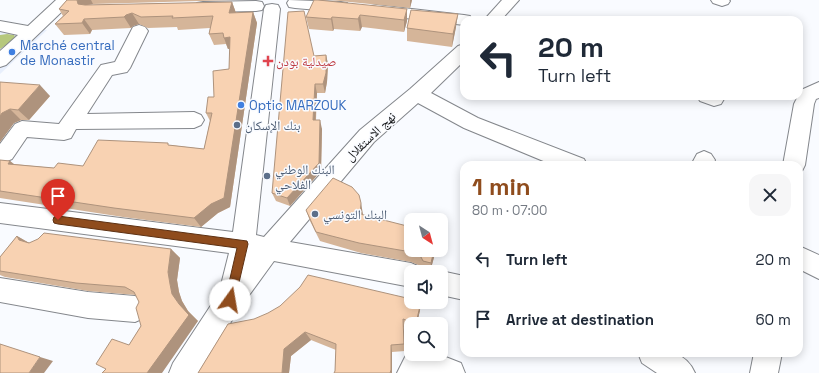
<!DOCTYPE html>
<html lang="en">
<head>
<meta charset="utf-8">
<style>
	body { margin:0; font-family:"Space Grotesk","Noto Naskh Arabic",sans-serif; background:#f6f6f7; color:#1f2937; height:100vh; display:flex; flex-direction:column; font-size:15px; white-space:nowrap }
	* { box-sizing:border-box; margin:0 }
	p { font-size:13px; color:#747a83 }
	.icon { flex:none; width:22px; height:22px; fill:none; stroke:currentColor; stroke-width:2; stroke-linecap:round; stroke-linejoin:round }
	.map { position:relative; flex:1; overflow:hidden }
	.details { position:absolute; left:460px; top:161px; width:343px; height:196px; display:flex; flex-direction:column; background:#fff; border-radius:12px; box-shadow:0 2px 10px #0003 }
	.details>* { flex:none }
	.guide { position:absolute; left:460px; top:16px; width:343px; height:84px; border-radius:12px; box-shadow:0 2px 10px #0003; background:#fff; color:#1f2937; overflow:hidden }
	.needle { width:26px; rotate:144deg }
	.controls { position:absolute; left:404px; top:213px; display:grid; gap:8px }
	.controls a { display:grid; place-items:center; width:44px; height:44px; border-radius:8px; background:#fff; box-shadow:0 2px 10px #0003; font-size:20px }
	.pin { position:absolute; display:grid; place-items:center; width:34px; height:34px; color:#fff; margin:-41px -17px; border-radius:50% 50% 50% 0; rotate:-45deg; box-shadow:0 0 4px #0007 }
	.pin .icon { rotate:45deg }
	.me { position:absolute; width:44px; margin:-22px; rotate:13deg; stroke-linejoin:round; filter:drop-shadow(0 0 3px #0008) }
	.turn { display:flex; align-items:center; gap:14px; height:84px; padding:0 12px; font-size:18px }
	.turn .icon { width:52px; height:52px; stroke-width:2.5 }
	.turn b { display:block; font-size:28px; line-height:34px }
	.round { display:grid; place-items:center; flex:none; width:42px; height:42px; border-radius:12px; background:#f6f6f7 }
	.head { display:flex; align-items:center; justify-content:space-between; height:68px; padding:0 12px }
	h1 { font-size:24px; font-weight:700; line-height:30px; color:#8f4c1d }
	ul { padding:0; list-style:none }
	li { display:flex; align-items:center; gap:12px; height:60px; padding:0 12px }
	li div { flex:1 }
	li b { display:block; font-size:15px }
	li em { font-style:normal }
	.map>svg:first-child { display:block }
	.built { fill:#e8effc }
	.forest { fill:#b6c87d }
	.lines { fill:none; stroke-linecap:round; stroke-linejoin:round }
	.minor-casing { stroke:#84878c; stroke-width:2 }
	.minor { fill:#fff; fill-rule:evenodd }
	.wall { fill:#d5b599 }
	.shaded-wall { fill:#ae937d }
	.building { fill:#f8d2b2; stroke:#ae937d }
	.route { fill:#8f4c1d; stroke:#5d3113 }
	.shop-dot { fill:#3f7fe0; stroke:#f9fbff; stroke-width:1.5 }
	.health-dot { fill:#e0444e; stroke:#f9fbff; stroke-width:1.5 }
	.service-dot { fill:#5c6f8a; stroke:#f9fbff; stroke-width:1.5 }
	.labels { text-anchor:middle; stroke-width:3; stroke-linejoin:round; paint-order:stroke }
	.shop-label { font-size:13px; fill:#366cbe; stroke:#f9fbff; text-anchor:start }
	.health-label { font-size:13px; fill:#be3a42; stroke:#f9fbff; text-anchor:start }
	.service-label { font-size:13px; fill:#4e5e75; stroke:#f9fbff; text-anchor:start }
	.street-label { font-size:13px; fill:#131416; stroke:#f9fbff }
</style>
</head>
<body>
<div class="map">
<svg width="819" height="373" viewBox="0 0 819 373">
	<rect width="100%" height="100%" fill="#f9fbff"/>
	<!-- built -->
	<path class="built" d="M0,21L47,30L0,74Z"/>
	<!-- forest -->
	<path class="forest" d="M7,34L14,35L16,39L0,49V35Z"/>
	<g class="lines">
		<!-- minor casing -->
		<g class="minor-casing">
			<g id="minor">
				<path d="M56,0H74L6,65L0,67V51L18,35L0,31V21L28,26Z"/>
				<path d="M289,0L341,2L347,3L349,7L347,11L341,12L295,8L289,7L287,3Z"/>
				<path d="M502,0H519L501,20H484Z"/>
				<path d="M711,0H729L730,1L728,4L722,6L713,3Z"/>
				<path d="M256,1L262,2L264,6L262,10L256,11L203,12L197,11L195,7L197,3L203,2Z"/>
				<path d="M272,4L278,5L280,9L256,235L264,237L360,130L410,89L458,46L464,44V61L431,93L478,118L584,159L587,165H553L464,128L418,103L374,142L290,242L411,263L420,267L422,272H411V287L274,261L239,309L199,373H169L173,363L219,293L229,253L0,223V203L233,232L264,9L266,5Z"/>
				<path d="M377,5L464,15L470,16L472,20H464V25L371,14L369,10L371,6Z"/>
				<path d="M139,25L145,27L148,31L130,68L127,72L112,75L87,114L194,112L201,115L204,120L201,125L194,128L76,129L71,138L64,140L27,137L12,159L0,164V144L15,124L22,121L59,124L101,65L115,62L133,27Z"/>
				<path d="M819,82V98L816,99L814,104L805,165L802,171L799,172V165H783L794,104L801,90Z"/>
				<path d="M697,96H722L724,99L721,104L714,106L700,101Z"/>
				<path d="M704,151L711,154L715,160L713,165H691L697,154Z"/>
				<path d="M799,246L819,255V279L799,269Z"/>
				<path d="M441,271L464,276V300L441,295V272H438Z"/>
				<path d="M0,278L88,292L135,296L144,300L148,309L144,318L135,322L88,318L0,302Z"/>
				<path d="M411,353L438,354L461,363L465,373H397L406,355Z"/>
				<path d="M638,353C662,353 684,347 695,373H657L642,363Z"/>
				<path d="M754,353H782L778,373H750Z"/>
			</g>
		</g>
		<!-- minor -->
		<use href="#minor" class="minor"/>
	</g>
	<!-- wall -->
	<g class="wall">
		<path d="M67,0H235L93,4L87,5H86L232,2L236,13L253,12L257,23L230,207L218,213L201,227L123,217L0,198V160L10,161L14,164L54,168L83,166L170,145L204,149L210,121L206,113L229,69L230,48L228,49L226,44L214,45L209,34L210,28L178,30L177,27L148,28L139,24L133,26L131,28L92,30L90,34L64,35L55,24L63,16L59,9Z"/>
		<path d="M330,0H412L410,8Z"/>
		<path d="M407,9V21L404,32L362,27L360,31L334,29L333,31L309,29L306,17Z"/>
		<path d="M456,27L452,47L407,41V28Z"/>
		<path d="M326,55L328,64L327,82L325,93H317L316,120L322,129L321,171L290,206L276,201L272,193L314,56Z"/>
		<path d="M0,82L50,96L29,120H21L14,123L0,142Z"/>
		<path d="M306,210L363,214V215L411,250H436L430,272L423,270L421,266L411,262L361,253L320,241L310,221Z"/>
		<path d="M17,236L29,243L171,249L180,258L177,280L179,292L182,301L188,311L198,321L129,345L141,326L139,302L136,295L88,291L5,277L0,275V257Z"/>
		<path d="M420,310L417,324H411V329L403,327L405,351L392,352L335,371L336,350L311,340L291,356L289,373H198L228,324Z"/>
	</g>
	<!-- shaded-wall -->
	<g class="shaded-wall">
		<path d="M77,0H91L93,4L87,5L84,9L78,4Z"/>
		<path d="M410,0H412L410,8Z"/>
		<path d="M232,2L236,13H229Z"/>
		<path d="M407,9V21L404,32V20Z"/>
		<path d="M253,12L257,23L230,207L218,213L201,227L194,218Z"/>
		<path d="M132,13L139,24L133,26L131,28L124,17L126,15Z"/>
		<path d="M458,14L456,27L452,47L453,34Z"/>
		<path d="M360,15L362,27L360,31L358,19Z"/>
		<path d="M332,17L334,29L333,31L331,19Z"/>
		<path d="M84,19L92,30L90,34L82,23Z"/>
		<path d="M230,37L234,48L228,49L224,38Z"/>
		<path d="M326,55L328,64L327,82L325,93L323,84Z"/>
		<path d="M315,84L317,93L315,129L313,120Z"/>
		<path d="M40,85L50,96L29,120L18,110Z"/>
		<path d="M10,109L21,120L14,123L0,142V116L2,113Z"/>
		<path d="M320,120L322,129L321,171L290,206L287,198Z"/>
		<path d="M10,161L22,171L8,164Z"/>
		<path d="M361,203L363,214L361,225L360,214Z"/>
		<path d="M17,236L31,244L19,240Z"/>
		<path d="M171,249L180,258L177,280L179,292L182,301L188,311L198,321L162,373H147L179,304L172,294L170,284L168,272Z"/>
		<path d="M434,250H436L430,272L431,263Z"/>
		<path d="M421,302L420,310L417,324H416Z"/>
		<path d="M305,332L311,340L291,356L289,373H282L284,349Z"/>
		<path d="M391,345L392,352V373H390Z"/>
		<path d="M40,357L53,361L44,373H29Z"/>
	</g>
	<!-- building -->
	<g class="building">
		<path d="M67,0H77L78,4L85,5L232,2L229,13L253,12L224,198L211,204L194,218L114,208L0,191V160L10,161L8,164L54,168L58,163L83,166L98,140L168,143V145L204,149L212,113H206L208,97H214L213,71L229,69L230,37L224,38L223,33L209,34L213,16L172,18L173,16L141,17L132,13L126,15L124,17L84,19L82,23L55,24L69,11L59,9Z"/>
		<path d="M314,0H318L407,9L404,20L360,15L358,19L332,17L331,19L306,17Z"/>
		<path d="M411,10L458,14L453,34L407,28Z"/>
		<path d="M304,11L314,56L326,55V73L323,84H315L313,120H320L319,163L287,198L272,193L288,12Z"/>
		<path d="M0,82L40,85L18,110L10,109L2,113L0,116Z"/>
		<path d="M333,178L352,187L359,195L361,203L360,214L411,227V250H434L431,263L423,261L421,257L411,252L359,243L316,232L306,210Z"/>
		<path d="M44,233L171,249L168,272L170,284L172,294L179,304L189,315L147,373H102L106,369L96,364L112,339L129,345L141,326L136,308L139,302L134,292L125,287L76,283L0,271V257L17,236L19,240L29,243L38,239Z"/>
		<path d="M308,275L411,299V302H421L416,323L403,319L404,344L391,345V370L390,373H334L335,371L336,344L305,332L284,349L282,373H198L228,324L254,319L268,313L280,306L300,287Z"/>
		<path d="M0,344L40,357L29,373H0Z"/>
	</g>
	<!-- route -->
	<path class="route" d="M58,216L247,241L248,244L234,304L230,305L226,304L225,300L237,248L58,224L54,223L53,220L54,217Z"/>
	<!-- markers -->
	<g class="shop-dot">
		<circle cx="12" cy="52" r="4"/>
		<circle cx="241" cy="105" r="4"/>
	</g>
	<path class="health-dot" d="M266 55h4v4h4v4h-4v4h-4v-4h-4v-4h4z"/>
	<g class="service-dot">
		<circle cx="237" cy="125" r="4"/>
		<circle cx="267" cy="176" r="4"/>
		<circle cx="315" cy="214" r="4"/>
	</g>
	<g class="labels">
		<!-- shop labels -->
		<g class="shop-label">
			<text x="20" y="50">Marché central<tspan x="20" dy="15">de Monastir</tspan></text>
			<text x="249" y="110">Optic MARZOUK</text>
		</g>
		<!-- health labels -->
		<g class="health-label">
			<text x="276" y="66">صيدلية بودن</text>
		</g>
		<!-- service labels -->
		<g class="service-label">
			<text x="245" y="130">بنك الإسكان</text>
			<text x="275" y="174">البنك الوطني<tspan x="275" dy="15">الفلاحي</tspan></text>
			<text x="323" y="219">البنك التونسي</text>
		</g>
		<!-- street labels -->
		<g class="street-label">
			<text transform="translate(370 136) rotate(-44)" y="5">نهج الاستقلال</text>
		</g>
	</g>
</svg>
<div class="controls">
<a><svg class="needle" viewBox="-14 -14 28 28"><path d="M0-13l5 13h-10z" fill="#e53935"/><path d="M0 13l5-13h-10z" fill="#747a83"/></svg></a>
<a><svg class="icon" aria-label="sound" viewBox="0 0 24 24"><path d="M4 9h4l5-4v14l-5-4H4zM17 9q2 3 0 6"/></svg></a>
<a><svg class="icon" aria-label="search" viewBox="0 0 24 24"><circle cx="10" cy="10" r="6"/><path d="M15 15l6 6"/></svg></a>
</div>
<div class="pin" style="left:58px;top:220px;background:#d93025"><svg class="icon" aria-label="arrive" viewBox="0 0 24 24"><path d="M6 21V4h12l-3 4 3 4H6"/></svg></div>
<svg class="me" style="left:230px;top:300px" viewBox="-20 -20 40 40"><circle r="19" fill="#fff"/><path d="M0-13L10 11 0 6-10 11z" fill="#8f4c1d"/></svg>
<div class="guide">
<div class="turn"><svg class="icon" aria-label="left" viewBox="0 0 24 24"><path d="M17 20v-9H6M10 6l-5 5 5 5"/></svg><div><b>20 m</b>Turn left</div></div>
</div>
<section class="details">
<div class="head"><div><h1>1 min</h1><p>80 m · 07:00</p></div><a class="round"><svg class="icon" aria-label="close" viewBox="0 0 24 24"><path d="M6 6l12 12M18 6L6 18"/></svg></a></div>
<ul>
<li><svg class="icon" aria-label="left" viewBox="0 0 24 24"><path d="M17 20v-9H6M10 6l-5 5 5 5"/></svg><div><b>Turn left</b></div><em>20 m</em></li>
<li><svg class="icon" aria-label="arrive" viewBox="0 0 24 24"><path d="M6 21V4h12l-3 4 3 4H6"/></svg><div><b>Arrive at destination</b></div><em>60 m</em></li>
</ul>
</section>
</div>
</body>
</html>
